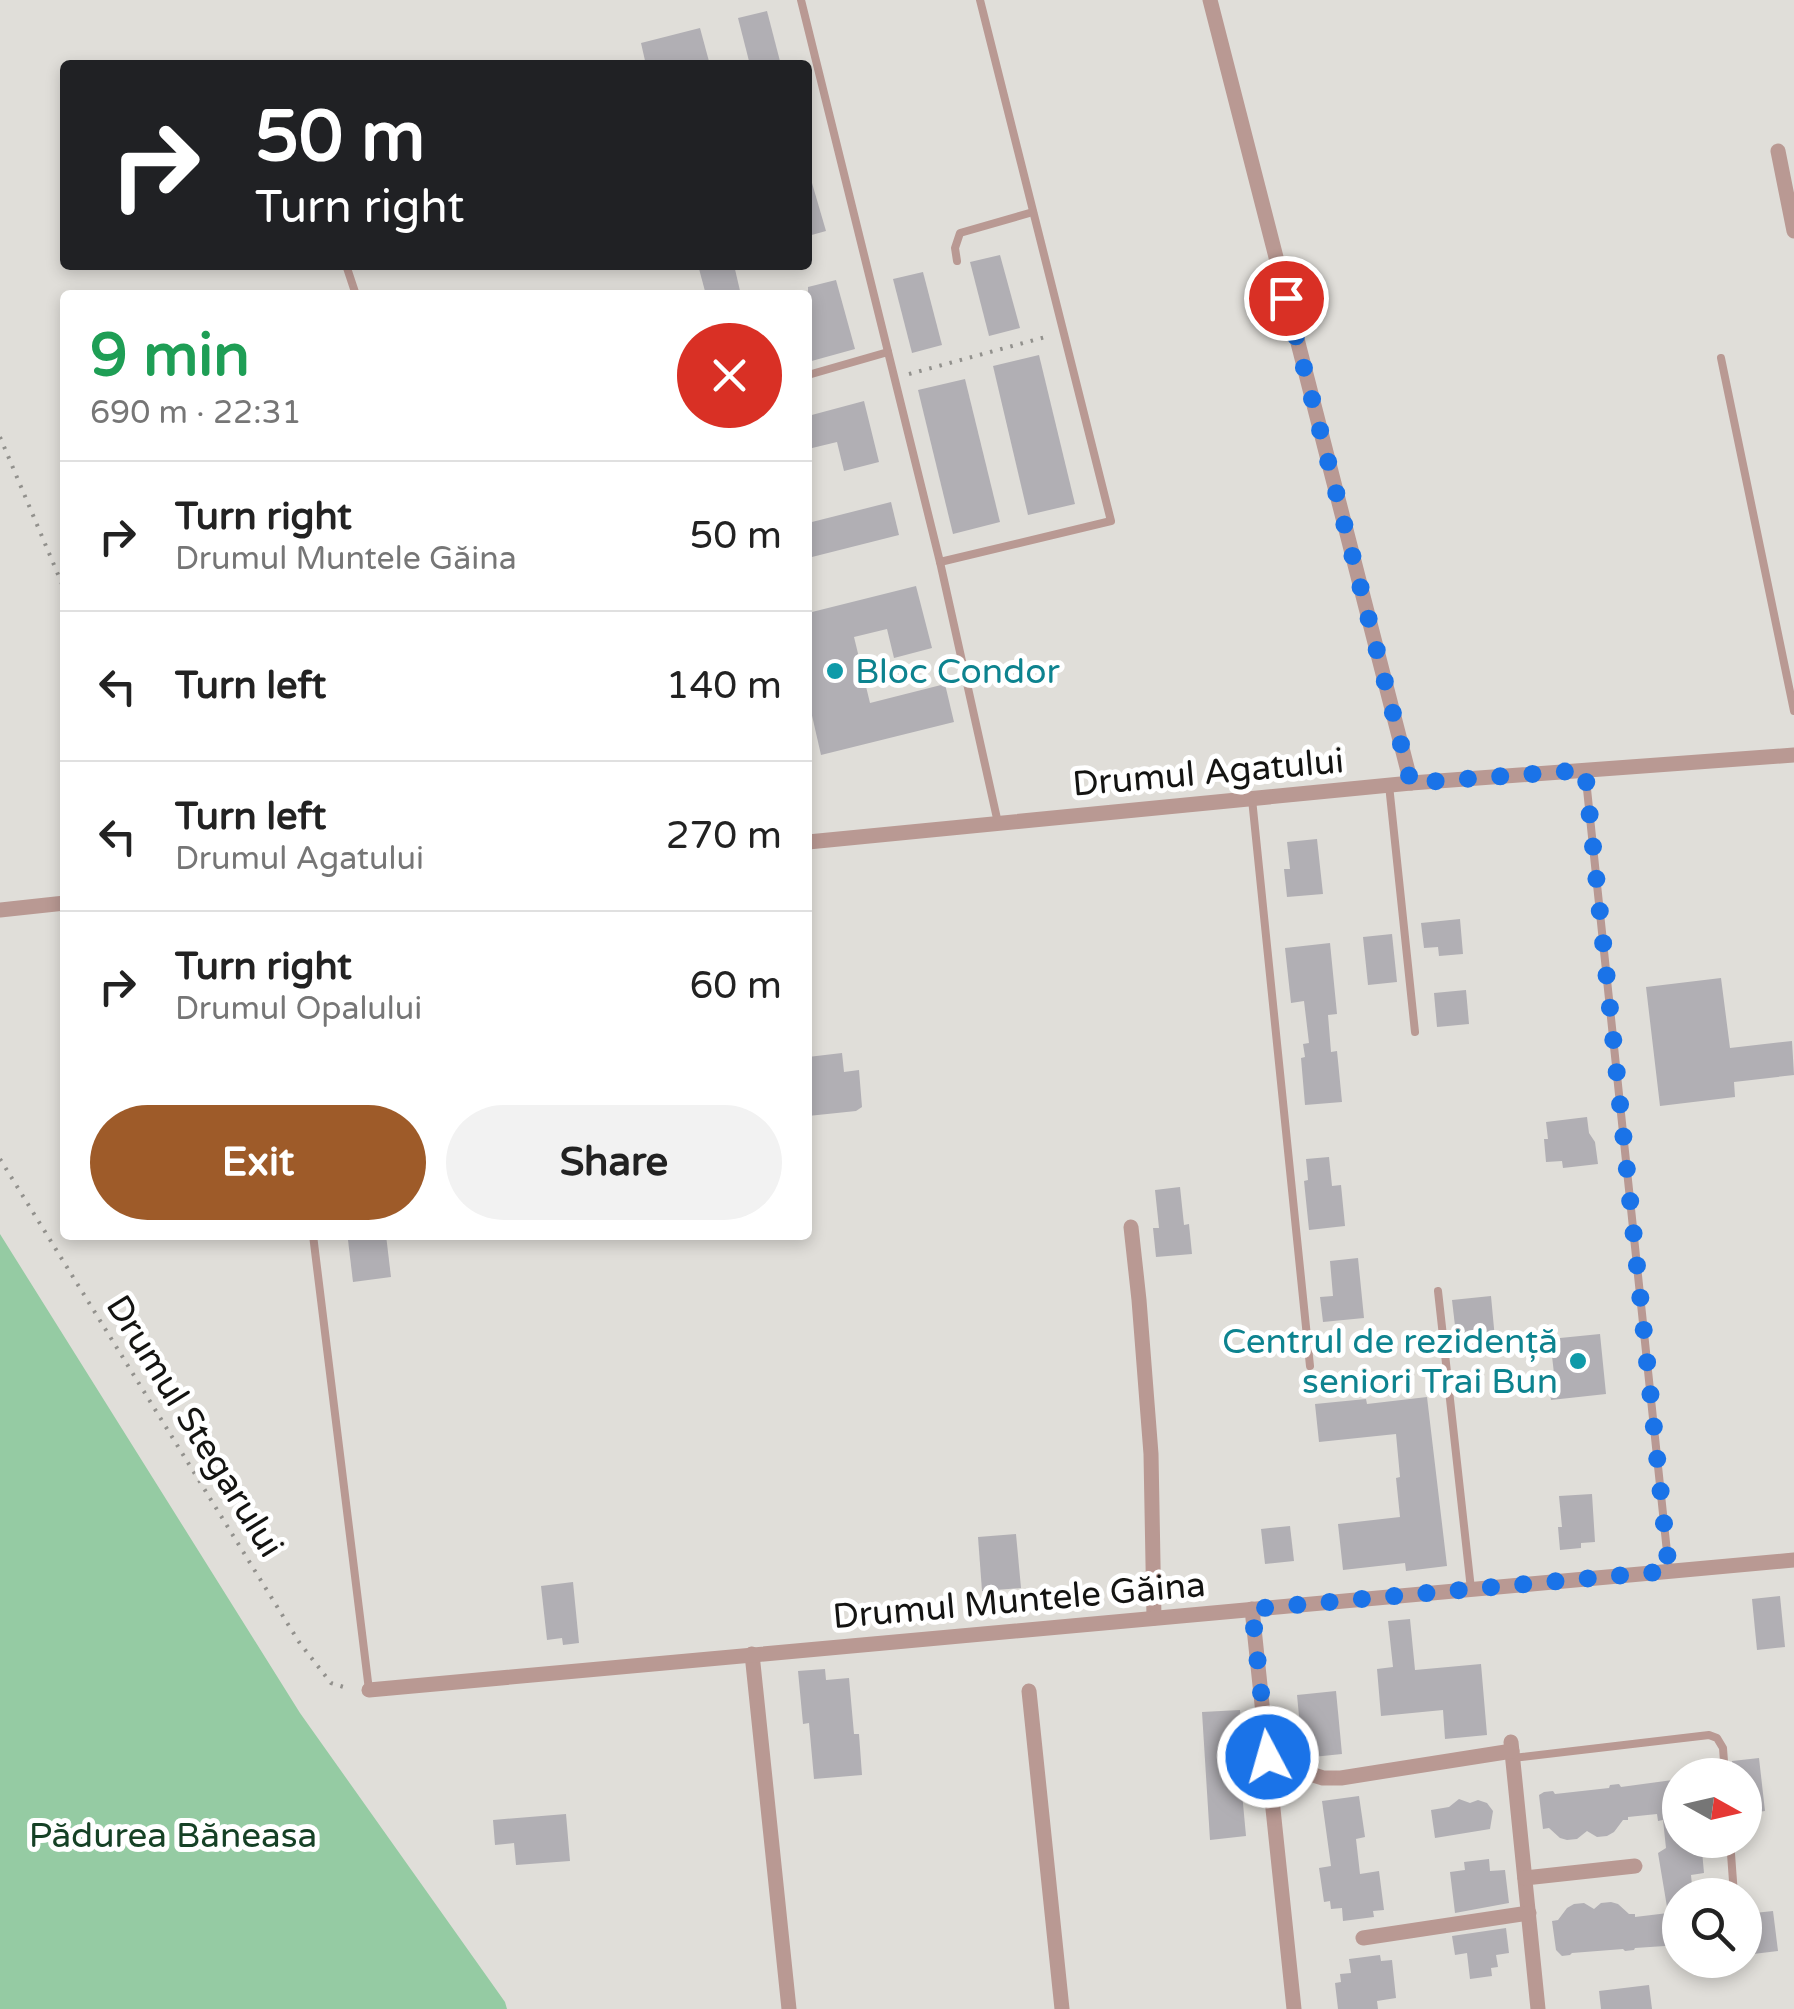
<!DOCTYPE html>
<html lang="en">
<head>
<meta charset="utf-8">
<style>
	body { margin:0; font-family:"Varela Round",sans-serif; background:#f2f2f2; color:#222; height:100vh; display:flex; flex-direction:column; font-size:38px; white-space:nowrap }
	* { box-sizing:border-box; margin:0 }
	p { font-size:32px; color:#767676 }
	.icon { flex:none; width:55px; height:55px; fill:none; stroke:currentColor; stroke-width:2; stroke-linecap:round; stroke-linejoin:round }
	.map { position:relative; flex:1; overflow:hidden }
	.panel { position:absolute; left:60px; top:290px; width:752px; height:950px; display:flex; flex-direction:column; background:#fff; border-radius:10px; box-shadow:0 5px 15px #0003 }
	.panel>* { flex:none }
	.hud { position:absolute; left:60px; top:60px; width:752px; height:210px; border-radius:10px; box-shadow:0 5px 15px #0003; background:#202124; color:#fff; overflow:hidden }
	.needle { width:65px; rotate:98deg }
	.buttons { position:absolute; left:1662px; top:1758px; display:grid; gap:20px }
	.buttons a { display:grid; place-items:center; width:100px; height:100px; border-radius:50%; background:#fff; box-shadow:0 5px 15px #0003; font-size:50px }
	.pin { position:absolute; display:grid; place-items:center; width:85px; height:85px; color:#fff; margin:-42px; border:5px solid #fff; border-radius:50%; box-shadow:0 2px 10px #0007 }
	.me { position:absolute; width:110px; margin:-55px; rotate:354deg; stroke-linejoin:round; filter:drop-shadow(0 0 8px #0008) }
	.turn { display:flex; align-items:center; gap:35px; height:210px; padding:0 30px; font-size:45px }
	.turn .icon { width:130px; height:130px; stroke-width:2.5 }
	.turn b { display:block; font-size:70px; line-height:85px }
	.round { display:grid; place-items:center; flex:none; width:105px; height:105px; border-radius:52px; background:#f2f2f2 }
	.headline { display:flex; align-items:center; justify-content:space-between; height:170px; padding:0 30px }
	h1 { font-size:60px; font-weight:700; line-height:75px; color:#1e9e55 }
	.button { display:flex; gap:20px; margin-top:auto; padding:20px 30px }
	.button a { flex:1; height:115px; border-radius:60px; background:#9e5b29; color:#fff; font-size:40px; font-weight:700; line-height:115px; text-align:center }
	.button a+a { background:#f2f2f2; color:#222 }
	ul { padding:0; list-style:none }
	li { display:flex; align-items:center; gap:30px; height:150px; padding:0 30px; border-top:2px solid #e0e0e0 }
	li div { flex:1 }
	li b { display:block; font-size:38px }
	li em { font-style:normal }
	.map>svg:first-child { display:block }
	.green { fill:#95cba3 }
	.building { fill:#b1afb4 }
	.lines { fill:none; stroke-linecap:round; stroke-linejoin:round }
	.path { stroke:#92918d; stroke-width:4; stroke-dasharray:2.5 8; stroke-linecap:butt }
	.lane { stroke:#b99993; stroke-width:8 }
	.street { stroke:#b99993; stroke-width:15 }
	.route { stroke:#1a73e8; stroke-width:18; stroke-dasharray:0 32.4 }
	.culture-dot { fill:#0f9aa8; stroke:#fff; stroke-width:4 }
	.labels { text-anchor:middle; stroke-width:10; stroke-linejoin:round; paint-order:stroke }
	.culture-label { font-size:35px; fill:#0d838f; stroke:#fff; text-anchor:start }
	.street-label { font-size:35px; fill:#141412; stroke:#fff }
	.park-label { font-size:35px; fill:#154125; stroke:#fff }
</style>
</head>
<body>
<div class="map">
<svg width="1794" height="2009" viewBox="0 0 1794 2009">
	<rect width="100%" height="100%" fill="#e0ded9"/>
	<!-- green -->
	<path class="green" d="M0,1234L300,1713L505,2002L507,2009H0Z"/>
	<!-- building -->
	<g class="building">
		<path d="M767,11L781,65H750L738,18Z"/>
		<path d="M700,28L710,65H646L641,43Z"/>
		<path d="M808,183H812L826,231L808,236Z"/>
		<path d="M1000,255L1020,328L989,336L970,262Z"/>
		<path d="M698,265H734L741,295H706Z"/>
		<path d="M923,272L942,345L912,353L893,279Z"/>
		<path d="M836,280L855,349L808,362V287Z"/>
		<path d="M1039,355L1075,504L1028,515L993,366Z"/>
		<path d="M965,379L1000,522L953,534L918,390Z"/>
		<path d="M864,401L879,462L844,471L837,442L808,449V416Z"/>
		<path d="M891,502L899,535L808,558V523Z"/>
		<path d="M916,586L932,648L894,658L887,629L854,637L870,703L945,684L954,722L821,755L808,698V613Z"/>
		<path d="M1317,839L1323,894L1287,897L1284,869H1290L1287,842Z"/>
		<path d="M1460,919L1463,954L1439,956L1438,947L1424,948L1421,923Z"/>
		<path d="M1392,934L1397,982L1368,985L1363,937Z"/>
		<path d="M1330,943L1337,1014L1328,1015L1331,1052L1337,1051L1342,1102L1305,1105L1301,1058L1305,1057L1303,1044L1309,1043L1304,1001L1291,1003L1285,948Z"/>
		<path d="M1721,978L1730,1048L1792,1041L1794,1075L1734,1082L1735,1097L1660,1106L1646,987Z"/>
		<path d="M1466,990L1469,1024L1437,1027L1434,993Z"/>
		<path d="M842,1053L844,1072L859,1070L862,1107L856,1111L808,1116V1057Z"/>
		<path d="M1587,1117L1589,1133L1595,1142L1598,1164L1563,1168L1562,1161L1546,1162L1544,1139H1548L1546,1122Z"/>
		<path d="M1329,1157L1332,1186L1341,1185L1345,1226L1309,1230L1304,1181L1308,1180L1306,1159Z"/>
		<path d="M1180,1187L1184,1225L1189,1224L1192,1254L1156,1257L1153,1228H1159L1155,1190Z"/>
		<path d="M386,1235L391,1277L353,1282L348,1240Z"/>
		<path d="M1358,1258L1364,1318L1323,1322L1320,1297L1333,1296L1330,1261Z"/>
		<path d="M1491,1296L1495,1339L1457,1343L1452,1300Z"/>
		<path d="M1600,1334L1606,1394L1551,1400L1549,1383L1555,1382L1550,1339Z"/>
		<path d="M1427,1397L1447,1566L1406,1571L1405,1563L1343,1570L1338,1524L1400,1517L1396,1478L1400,1477L1396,1434L1319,1442L1315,1404L1366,1399L1367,1404Z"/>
		<path d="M1592,1494L1595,1542L1581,1543V1548L1560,1550L1558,1527H1562L1559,1496Z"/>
		<path d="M1290,1526L1294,1561L1265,1564L1261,1529Z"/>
		<path d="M1016,1534L1021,1588L982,1591L978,1537Z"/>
		<path d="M573,1582L579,1643L563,1645L562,1638L547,1640L541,1586Z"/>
		<path d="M1780,1596L1785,1647L1757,1650L1752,1599Z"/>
		<path d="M1410,1619L1415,1670L1481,1664L1487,1735L1445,1739L1443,1710L1381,1716L1377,1669L1393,1667L1388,1621Z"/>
		<path d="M825,1669L826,1680L849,1678L854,1734H859L862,1775L814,1779L809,1723L803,1724L798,1671Z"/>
		<path d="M1336,1691L1342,1754L1303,1758L1297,1695Z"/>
		<path d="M1240,1710L1245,1781L1241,1782L1246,1836L1210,1840L1202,1712Z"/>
		<path d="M1759,1758L1765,1811L1745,1814V1775H1732V1761Z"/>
		<path d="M1680,1779V1840H1701L1704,1873L1691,1875L1693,1895H1680V1945L1635,1948L1634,1950L1625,1951L1623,1949L1572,1953L1570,1955L1562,1956L1556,1950L1552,1921L1558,1920L1567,1908L1574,1904L1584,1903L1594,1909L1601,1903L1611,1902L1618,1904L1629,1914H1635V1917L1668,1913L1658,1853L1666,1848L1663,1820L1658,1821L1657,1814L1628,1817V1820H1623L1614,1832L1607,1836L1597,1837L1587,1831L1577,1839L1567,1840L1560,1838L1549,1828L1543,1829L1539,1795L1544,1792L1553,1791L1555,1794L1609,1788L1610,1785L1619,1784L1621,1787Z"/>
		<path d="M1359,1796L1365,1837L1356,1839L1360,1874L1379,1871L1384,1910L1373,1911L1374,1917L1343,1921L1342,1908L1331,1909L1330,1901L1324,1902L1319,1868L1331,1866L1322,1801Z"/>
		<path d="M1459,1799L1470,1803L1478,1800L1487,1803L1493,1811L1490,1829L1435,1838L1431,1810L1449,1807Z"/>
		<path d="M566,1814L570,1861L516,1865L514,1843L495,1845L493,1820Z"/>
		<path d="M1489,1859L1490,1871L1505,1870L1509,1903L1455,1913L1450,1872L1465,1870L1464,1862Z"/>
		<path d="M1773,1911L1778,1951L1745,1955V1914Z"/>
		<path d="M1506,1928L1509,1953L1496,1955L1498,1967L1491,1968L1492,1976L1470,1979L1467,1953L1455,1955L1452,1936Z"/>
		<path d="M1380,1955L1381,1961L1392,1960L1396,1998L1377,2001L1378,2009H1338L1335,1983L1341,1982L1340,1974L1351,1973L1349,1959Z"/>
		<path d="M1649,1985L1652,2009H1601L1599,1991Z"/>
	</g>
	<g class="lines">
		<!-- path -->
		<g class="path">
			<path d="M909,374L1049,336"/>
			<path d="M0,437L65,591"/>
			<path d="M0,1159L299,1642L331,1683L350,1689"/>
		</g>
		<!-- lane -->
		<g class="lane">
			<path d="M801,0L940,562L998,823"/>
			<path d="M957,261L955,248L960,233L1033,212"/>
			<path d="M346,265L356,295"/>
			<path d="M1721,358L1794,711"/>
			<path d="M808,375L888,352"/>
			<path d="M940,562L1111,521L980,0"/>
			<path d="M1585,770L1669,1571"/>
			<path d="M1389,785L1415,1032"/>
			<path d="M1252,799L1310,1366"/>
			<path d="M313,1235L369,1690"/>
			<path d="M1438,1291L1471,1589"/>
			<path d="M1513,1758L1709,1735L1717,1738L1723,1748L1725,1775"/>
			<path d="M1730,1840L1734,1895"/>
		</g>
		<!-- street -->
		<g class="street">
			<path d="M1210,0L1411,783"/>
			<path d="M1778,151L1794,231"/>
			<path d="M808,842L1411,783L1794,755"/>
			<path d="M0,910L65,903"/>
			<path d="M1131,1227L1139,1300L1151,1454L1154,1618"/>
			<path d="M1252,1609L1294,2009"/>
			<path d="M752,1654L789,2009"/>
			<path d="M369,1690L1794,1560"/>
			<path d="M1029,1691L1062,2009"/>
			<path d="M1511,1742L1538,2009"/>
			<path d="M1301,1771L1323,1778H1341L1512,1751"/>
			<path d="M1525,1878L1635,1866"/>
			<path d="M1363,1938L1529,1913"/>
		</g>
	</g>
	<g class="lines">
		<!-- route -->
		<path class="route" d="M1268,1757L1252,1609L1669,1571L1585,770L1411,783L1286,298"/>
	</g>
	<!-- markers -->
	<g class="culture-dot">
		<circle cx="835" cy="671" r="10"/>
		<circle cx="1578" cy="1361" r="10"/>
	</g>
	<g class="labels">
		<!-- culture labels -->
		<g class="culture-label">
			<text x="855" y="683">Bloc Condor</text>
			<text x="1558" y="1353" text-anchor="end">Centrul de rezidență<tspan x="1558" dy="40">seniori Trai Bun</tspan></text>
		</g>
		<!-- street labels -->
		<g class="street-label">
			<text transform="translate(1208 772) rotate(-5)" y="12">Drumul Agatului</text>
			<text transform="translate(195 1426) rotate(58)" y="12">Drumul Stegarului</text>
			<text transform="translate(1019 1600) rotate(-5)" y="12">Drumul Muntele Găina</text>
		</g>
		<!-- park labels -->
		<g class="park-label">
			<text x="173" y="1847">Pădurea Băneasa</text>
		</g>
	</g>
</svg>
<div class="buttons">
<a><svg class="needle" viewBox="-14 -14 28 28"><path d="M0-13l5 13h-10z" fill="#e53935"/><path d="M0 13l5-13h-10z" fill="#767676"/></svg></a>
<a><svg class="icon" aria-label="search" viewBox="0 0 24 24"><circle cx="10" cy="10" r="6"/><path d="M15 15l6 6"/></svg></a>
</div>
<div class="pin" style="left:1286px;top:298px;background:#d93025"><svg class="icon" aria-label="arrive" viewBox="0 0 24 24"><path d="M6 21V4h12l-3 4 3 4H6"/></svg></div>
<svg class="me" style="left:1268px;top:1757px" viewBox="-20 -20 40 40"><circle r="17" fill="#1a73e8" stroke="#fff" stroke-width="3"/><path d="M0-11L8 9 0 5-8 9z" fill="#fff"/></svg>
<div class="hud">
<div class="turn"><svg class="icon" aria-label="right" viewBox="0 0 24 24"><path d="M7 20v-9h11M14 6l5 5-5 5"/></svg><div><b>50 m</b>Turn right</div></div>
</div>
<section class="panel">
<div class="headline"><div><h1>9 min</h1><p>690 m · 22:31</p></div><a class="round" style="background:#d93025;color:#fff"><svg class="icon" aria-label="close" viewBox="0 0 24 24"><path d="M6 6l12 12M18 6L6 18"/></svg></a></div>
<ul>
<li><svg class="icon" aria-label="right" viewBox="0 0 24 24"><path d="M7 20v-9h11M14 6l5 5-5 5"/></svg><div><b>Turn right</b><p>Drumul Muntele Găina</p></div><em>50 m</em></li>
<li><svg class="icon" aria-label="left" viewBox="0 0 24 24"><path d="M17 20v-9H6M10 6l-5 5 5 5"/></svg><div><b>Turn left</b></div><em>140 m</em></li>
<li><svg class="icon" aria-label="left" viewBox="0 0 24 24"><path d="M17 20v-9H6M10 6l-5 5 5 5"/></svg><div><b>Turn left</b><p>Drumul Agatului</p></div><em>270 m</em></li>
<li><svg class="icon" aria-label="right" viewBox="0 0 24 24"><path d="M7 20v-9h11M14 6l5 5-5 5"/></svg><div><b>Turn right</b><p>Drumul Opalului</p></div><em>60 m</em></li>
</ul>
<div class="button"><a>Exit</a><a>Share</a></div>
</section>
</div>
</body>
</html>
